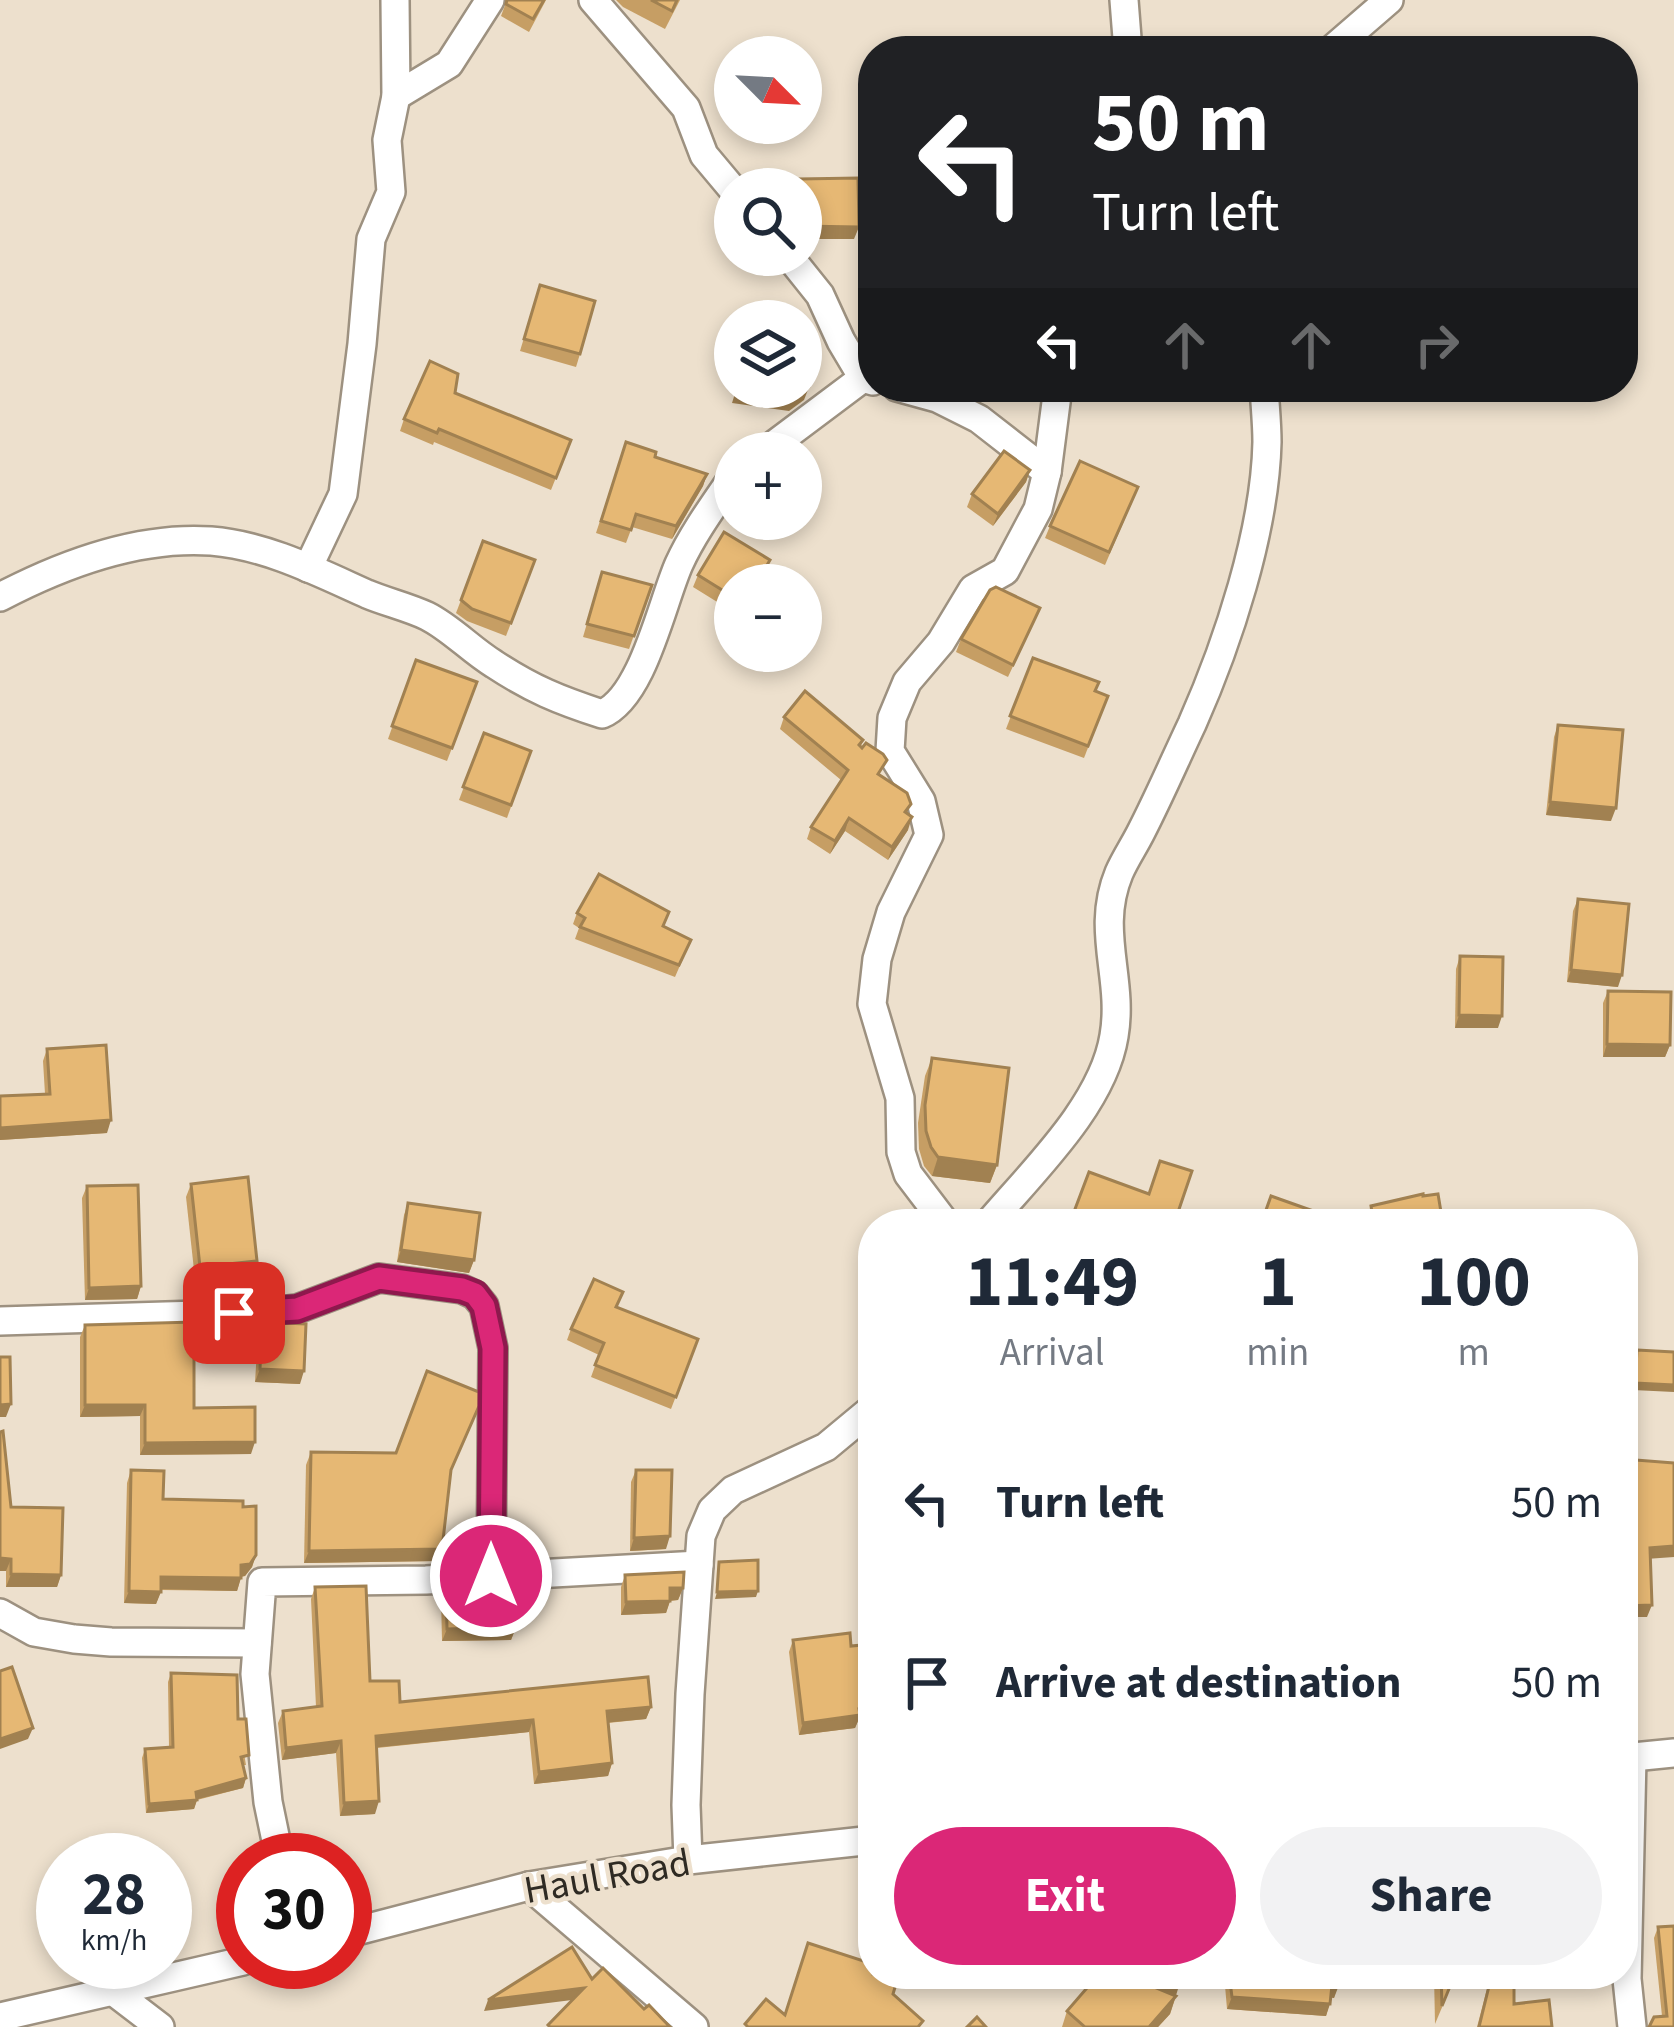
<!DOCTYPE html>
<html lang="en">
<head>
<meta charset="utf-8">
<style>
	body { margin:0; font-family:"Source Sans 3",sans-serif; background:#f2f2f3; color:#1f2937; height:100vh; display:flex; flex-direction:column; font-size:45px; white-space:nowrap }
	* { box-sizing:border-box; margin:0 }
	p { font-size:39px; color:#747a83 }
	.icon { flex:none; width:66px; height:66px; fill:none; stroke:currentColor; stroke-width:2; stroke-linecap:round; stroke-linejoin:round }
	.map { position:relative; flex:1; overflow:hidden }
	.side { position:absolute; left:858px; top:1209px; width:780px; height:780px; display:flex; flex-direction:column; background:#fff; border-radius:48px; box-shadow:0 6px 18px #0003 }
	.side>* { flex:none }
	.top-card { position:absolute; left:858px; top:36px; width:780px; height:366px; border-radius:48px; box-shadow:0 6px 18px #0003; background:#202124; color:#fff; overflow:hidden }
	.needle { width:78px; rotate:114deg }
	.controls { position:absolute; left:714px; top:36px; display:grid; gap:24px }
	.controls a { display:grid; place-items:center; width:108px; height:108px; border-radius:50%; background:#fff; box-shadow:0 6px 18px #0003; font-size:60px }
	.speed { position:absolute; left:36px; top:1833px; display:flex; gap:24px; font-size:60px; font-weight:700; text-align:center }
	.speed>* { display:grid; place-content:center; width:156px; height:156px; border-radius:50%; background:#fff; box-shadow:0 6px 18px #0003; line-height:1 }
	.speed small { font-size:30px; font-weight:400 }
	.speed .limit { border:18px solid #d22; background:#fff; color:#111 }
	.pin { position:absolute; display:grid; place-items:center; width:102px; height:102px; color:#fff; margin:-51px; border-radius:24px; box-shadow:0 6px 18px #0006 }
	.me { position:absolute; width:132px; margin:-66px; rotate:0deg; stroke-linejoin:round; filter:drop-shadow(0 0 9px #0008) }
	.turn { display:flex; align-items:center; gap:42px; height:252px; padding:0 36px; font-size:54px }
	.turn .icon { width:156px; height:156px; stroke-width:2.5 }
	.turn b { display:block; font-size:84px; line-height:102px }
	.lanes { display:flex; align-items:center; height:114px; padding:0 36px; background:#0003; justify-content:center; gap:60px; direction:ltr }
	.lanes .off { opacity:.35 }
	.eta { display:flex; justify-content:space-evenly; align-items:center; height:204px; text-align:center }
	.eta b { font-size:72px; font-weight:700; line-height:84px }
	.primary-button { display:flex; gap:24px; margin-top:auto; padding:24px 36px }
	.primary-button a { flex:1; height:138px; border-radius:72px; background:#db2777; color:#fff; font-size:48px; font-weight:700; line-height:138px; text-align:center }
	.primary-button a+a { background:#f2f2f3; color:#1f2937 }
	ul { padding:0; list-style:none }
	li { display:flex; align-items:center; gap:36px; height:180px; padding:0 36px }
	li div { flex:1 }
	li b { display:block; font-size:45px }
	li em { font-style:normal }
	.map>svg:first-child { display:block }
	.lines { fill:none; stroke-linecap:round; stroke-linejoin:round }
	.minor-casing { stroke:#9d9180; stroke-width:32 }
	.minor { stroke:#fff; stroke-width:27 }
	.wall { fill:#c69e64 }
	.shaded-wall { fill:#a18151 }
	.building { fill:#e6b874; stroke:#a18151; stroke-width:3 }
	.route-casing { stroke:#8e194d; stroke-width:30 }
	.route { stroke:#db2777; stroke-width:21 }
	.labels { text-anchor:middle; stroke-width:9; stroke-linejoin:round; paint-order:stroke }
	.street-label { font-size:39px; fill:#2e2a23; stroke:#ede0cd }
</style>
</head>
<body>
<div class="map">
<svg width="1674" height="2027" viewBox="0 0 1674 2027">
	<rect width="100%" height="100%" fill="#ede0cd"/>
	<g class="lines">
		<!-- minor casing -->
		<g class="minor-casing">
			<g id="minor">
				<path d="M593,0L686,108L704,155L735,192"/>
				<path d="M1124,0L1128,51"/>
				<path d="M1330,51L1389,0"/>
				<path d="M396,96L449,64L490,0"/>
				<path d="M788,255L820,295L841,341L863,378"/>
				<path d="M897,387L937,398L979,419L1047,472L1038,509L1005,571L973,589L941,642L907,682L892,718L890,751L921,801L929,835L891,912L877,959L872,1004L900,1098L901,1152L908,1174L946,1224"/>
				<path d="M763,453L863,378L873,381"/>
				<path d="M1047,472L1058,387"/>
				<path d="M308,568L343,494L362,344L371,239L391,192L387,140L396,96L395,0"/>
				<path d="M0,597C63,564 138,536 211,541C265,545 318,572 367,594C386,602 408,607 427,616C451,628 471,650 494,664C532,689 559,700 602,714C643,697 662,602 679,564C693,533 716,502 735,474"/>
				<path d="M988,1224C1032,1172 1103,1105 1114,1036C1124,978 1095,931 1119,873C1125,859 1134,846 1141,832C1159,797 1175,760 1192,724C1228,643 1265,531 1267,442C1267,424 1265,405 1264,387"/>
				<path d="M0,1321L262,1313L297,1309L379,1278L462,1289L475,1295L484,1306L493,1348L491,1577"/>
				<path d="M0,1613L34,1632L74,1639L111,1642L257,1643"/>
				<path d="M1623,1758L1674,1753"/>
				<path d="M280,1860L268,1802L255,1674L262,1582L426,1580L699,1565"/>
				<path d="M688,1860L686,1805L690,1694L701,1536L712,1510L733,1490L826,1447L873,1408"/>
				<path d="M529,1886L694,2027"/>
				<path d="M345,1934L529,1886L688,1860L873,1840"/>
				<path d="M113,1991L160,2027"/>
				<path d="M0,2017L243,1961"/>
				<path d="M1632,2027L1627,1979L1632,1757"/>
			</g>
		</g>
		<!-- minor -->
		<use href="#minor" class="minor"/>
	</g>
	<!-- wall -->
	<g class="wall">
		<path d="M507,0H546L529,32L501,16Z"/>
		<path d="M616,0H680L665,29L623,7Z"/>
		<path d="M873,83V201L861,200L863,111L868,99H871Z"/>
		<path d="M540,285L580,354L576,367L520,351Z"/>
		<path d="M455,393L571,440L551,490L434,442L433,445L400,431L404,419Z"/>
		<path d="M626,442L655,457L707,474L703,486L672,539L632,527L626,543L596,533Z"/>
		<path d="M1030,470L1026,482L993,526L967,507L972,494Z"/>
		<path d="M1133,500L1105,565L1045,538L1050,526Z"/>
		<path d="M535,560L506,636L467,621L456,613L461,600Z"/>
		<path d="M602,572L652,585L629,649L583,637Z"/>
		<path d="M766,572L735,585V613L693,587L698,575Z"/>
		<path d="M1040,608L1008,677L956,652L961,639Z"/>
		<path d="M1033,658L1108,696L1084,758L1006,729Z"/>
		<path d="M416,660L477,682L447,761L388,739Z"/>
		<path d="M784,717L863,740L861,746L907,814L908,830L888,860L845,831L830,854L807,839L811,827L841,780L780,729Z"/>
		<path d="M1558,725L1611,821L1546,815L1554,737Z"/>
		<path d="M484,733L531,751L507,818L459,800Z"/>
		<path d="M1578,899L1618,987L1567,982L1573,911Z"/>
		<path d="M577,913L663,926L691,940L675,977L575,939L579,928L573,924Z"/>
		<path d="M1460,956L1498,1028H1455L1456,969Z"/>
		<path d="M1608,991L1670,1045L1665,1057H1603V1003Z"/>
		<path d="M47,1049L107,1133L0,1140V1096L45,1094L43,1061Z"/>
		<path d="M932,1058L997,1165L990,1183L932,1176L924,1166L919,1149L918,1123L925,1076Z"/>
		<path d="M1089,1172L1174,1224H1070Z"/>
		<path d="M191,1184L257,1261L253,1273L195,1279L186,1197Z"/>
		<path d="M87,1186L141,1286L137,1299L85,1300L82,1198Z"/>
		<path d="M1423,1196L1441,1212L1448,1224H1367L1366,1218L1371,1206Z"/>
		<path d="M408,1203L474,1260L469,1273L397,1262L404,1215Z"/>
		<path d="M617,1308L698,1339L671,1409L591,1377L599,1355L567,1340L571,1329Z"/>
		<path d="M262,1322L300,1384L255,1382L258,1334Z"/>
		<path d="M85,1325L194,1408L251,1454L140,1455V1416L80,1417V1337Z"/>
		<path d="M0,1432L11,1507L61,1575L57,1587H6V1571H0Z"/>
		<path d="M311,1452L451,1473L437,1561L304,1563L306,1465Z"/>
		<path d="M131,1470L163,1499L243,1507L256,1555L252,1567L245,1576L241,1577L237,1591L161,1590L156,1604L124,1603L127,1483Z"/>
		<path d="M636,1470L666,1549L630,1551L631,1482Z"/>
		<path d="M625,1575L683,1588L678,1600L670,1601L666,1613L621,1615V1587Z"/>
		<path d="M446,1585L516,1627L511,1640L442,1641L441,1597Z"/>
		<path d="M315,1587L370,1681L400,1702L651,1707L646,1719L608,1723L612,1763L608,1776L534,1784L529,1732L377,1748L375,1814L340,1816L336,1753L282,1760L278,1723L283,1711L316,1707L311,1599Z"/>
		<path d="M793,1640L858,1721L855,1728L799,1735L789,1652Z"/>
		<path d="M171,1673L238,1719L246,1765H243L246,1778L243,1788L197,1800L194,1809L146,1813L142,1758L145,1749L169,1747L168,1682Z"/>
		<path d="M1658,1927L1674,2027L1662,2016L1654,1938Z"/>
		<path d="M985,1974H1062L1058,1987L985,1976Z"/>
		<path d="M1224,1974H1340L1334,1998L1331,1997L1326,2016L1227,2009Z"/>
		<path d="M1434,1974H1456L1435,2024Z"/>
		<path d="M1491,1974H1514V2004L1552,2027H1477Z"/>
		<path d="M1176,1996L1170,2014L1158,2027H1062L1067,2011Z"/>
	</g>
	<!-- shaded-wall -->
	<g class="shaded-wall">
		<path d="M865,188H873V201L861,200Z"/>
		<path d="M801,226L859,227L854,239H801Z"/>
		<path d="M809,387L804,400L789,411L732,403L736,390Z"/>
		<path d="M1030,470L1026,482L993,526L998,514Z"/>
		<path d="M707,474L703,486L672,539L676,526Z"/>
		<path d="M1550,802L1616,808L1611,821L1546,815Z"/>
		<path d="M912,817L908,830L888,860L892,847Z"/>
		<path d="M849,818L845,831L830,854L835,841Z"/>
		<path d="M1571,970L1622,975L1618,987L1567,982Z"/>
		<path d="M1459,1015L1502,1016L1498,1028H1455Z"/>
		<path d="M1607,1044L1670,1045L1665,1057H1603Z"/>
		<path d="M111,1120L107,1133L0,1140V1128Z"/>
		<path d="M938,1157L997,1165L990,1183L932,1176Z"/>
		<path d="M401,1250L474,1260L469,1273L397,1262Z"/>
		<path d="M257,1261L253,1273L195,1279L200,1267Z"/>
		<path d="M141,1286L137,1299L85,1300L89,1288Z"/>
		<path d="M260,1369L304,1371L300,1384L255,1382Z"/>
		<path d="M1635,1383L1674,1385V1392L1633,1390Z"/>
		<path d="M11,1404L6,1417H0V1405Z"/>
		<path d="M85,1405H145L140,1416L80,1417Z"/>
		<path d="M255,1442L251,1454L140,1455L145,1443Z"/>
		<path d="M670,1536L666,1549L630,1551L634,1538Z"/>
		<path d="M1674,1546V1557L1646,1559L1650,1548Z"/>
		<path d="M442,1549L437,1561L304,1563L309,1551Z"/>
		<path d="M256,1555L252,1567L245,1576L237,1577L241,1565Z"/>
		<path d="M0,1558L11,1559L6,1571H0Z"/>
		<path d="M11,1574L61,1575L57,1587H6Z"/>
		<path d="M161,1577L241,1578L237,1591L157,1589Z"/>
		<path d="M670,1588H683L678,1600L665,1601Z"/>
		<path d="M129,1591L161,1592L156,1604L124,1603Z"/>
		<path d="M758,1591L756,1597L715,1599L717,1592Z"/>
		<path d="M670,1601L666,1613L621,1615L626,1602Z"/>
		<path d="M1652,1605L1647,1617H1623V1606Z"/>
		<path d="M516,1627L511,1640L442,1641L447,1629Z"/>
		<path d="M651,1707L646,1719L603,1723L607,1711Z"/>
		<path d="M873,1708V1719L858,1721L855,1728L799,1735L803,1723Z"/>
		<path d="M533,1720L529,1732L371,1748L376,1736Z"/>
		<path d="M33,1728L28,1739L0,1749V1739Z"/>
		<path d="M341,1741L336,1753L282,1760L286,1748Z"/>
		<path d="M612,1763L608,1776L534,1784L539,1772Z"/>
		<path d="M246,1778L243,1788L194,1800H197L194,1809L146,1813L149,1804Z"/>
		<path d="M379,1801L375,1814L340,1816L344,1803Z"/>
		<path d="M1147,1984L1179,1986L1170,2014L1158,2027H1149Z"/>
		<path d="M1332,1985H1339L1334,1998L1327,1997Z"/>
		<path d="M584,1988L580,1999L484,2011L488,2000Z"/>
		<path d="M1232,1997L1330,2004L1326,2016L1227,2009Z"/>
	</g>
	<!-- building -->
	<g class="building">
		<path d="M507,0H544L533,19L506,4Z"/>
		<path d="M651,0H677L672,11Z"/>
		<path d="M868,99H873V188H865Z"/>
		<path d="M858,178L859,227L801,226V189H799V179Z"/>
		<path d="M540,285L595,301L580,354L524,339Z"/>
		<path d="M801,338L816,340L809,387L794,399L736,390L737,387H801Z"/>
		<path d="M430,361L458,374L455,393L571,440L556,478L439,429L437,433L404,419Z"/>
		<path d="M626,442L656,452L655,457L707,474L676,526L636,514L631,530L601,521Z"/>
		<path d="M1004,451L1030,470L998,514L972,494Z"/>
		<path d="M1080,461L1138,487L1109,552L1050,526Z"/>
		<path d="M724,532L770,560L755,585H735V598L698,575Z"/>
		<path d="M483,541L535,560L511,623L472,609L461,600Z"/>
		<path d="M602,572L652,585L634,636L587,624Z"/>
		<path d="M996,587L1040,608L1013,665L961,639L990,590Z"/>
		<path d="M1033,658L1099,682L1095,691L1108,696L1088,746L1010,716Z"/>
		<path d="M416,660L477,682L452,748L392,726Z"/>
		<path d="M805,691L863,740L859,745L862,748L866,743L883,754L887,760L878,774L907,793L911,804L905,812L912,817L892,847L849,818L835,841L811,827L848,770L784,717Z"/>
		<path d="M1558,725L1623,730L1616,808L1550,802Z"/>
		<path d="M484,733L531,751L511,805L463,787Z"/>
		<path d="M599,874L669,912L663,926L691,940L679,965L580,927L585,918L577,913Z"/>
		<path d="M1578,899L1629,904L1622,975L1571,970Z"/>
		<path d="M1460,956L1503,957L1502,1016L1459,1015Z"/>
		<path d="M1608,991L1671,992L1670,1045L1607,1044Z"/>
		<path d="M106,1045L111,1120L0,1128V1096L50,1094L47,1049Z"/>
		<path d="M932,1058L1009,1068L997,1165L938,1157L931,1147L926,1131L925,1105Z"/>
		<path d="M1160,1161L1192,1171L1174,1224H1145L1125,1217L1122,1224H1092L1072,1217L1089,1172L1149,1194Z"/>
		<path d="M248,1177L257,1261L200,1267L191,1184Z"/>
		<path d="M138,1185L141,1286L89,1288L87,1186Z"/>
		<path d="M1423,1194V1196L1438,1194L1441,1212L1446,1211L1448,1224H1374L1371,1206Z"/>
		<path d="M1271,1196L1333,1218L1331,1224H1261Z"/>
		<path d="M408,1203L480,1213L474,1260L401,1250Z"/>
		<path d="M594,1279L623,1292L616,1307L698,1339L676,1397L595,1365L604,1343L571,1329Z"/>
		<path d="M194,1322V1408L255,1407V1442L145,1443V1405H85V1325Z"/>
		<path d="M262,1322L306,1324L304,1371L260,1369Z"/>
		<path d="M1637,1350L1674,1352V1385L1635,1383Z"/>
		<path d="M0,1357H10L11,1404L0,1405Z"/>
		<path d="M427,1371L479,1392V1406L451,1470L442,1549L309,1551L311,1452L396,1453Z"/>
		<path d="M3,1431L11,1507L63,1508L61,1575L11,1574V1559L0,1558V1432Z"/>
		<path d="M1623,1459L1674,1463V1546L1650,1548L1652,1605L1623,1606Z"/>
		<path d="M131,1470L164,1471L163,1499L243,1501V1507L256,1506V1555L250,1564L241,1565V1578L161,1577V1592L129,1591Z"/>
		<path d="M636,1470H672L670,1536L634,1538Z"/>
		<path d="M758,1560V1591L717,1592L719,1562Z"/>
		<path d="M684,1572L683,1588H670V1601L626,1602L625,1575Z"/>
		<path d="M515,1581L516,1627L447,1629L446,1585Z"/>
		<path d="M366,1586L370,1681H399L400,1702L648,1677L651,1707L607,1711L612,1763L539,1772L533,1720L376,1736L379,1801L344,1803L341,1741L286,1748L283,1711L322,1706L315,1587Z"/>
		<path d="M850,1633L851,1646L873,1644V1708L859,1709L860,1715L803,1723L793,1640Z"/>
		<path d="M12,1667L33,1728L0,1739V1671Z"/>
		<path d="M171,1673L237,1675L238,1719H246L249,1755L241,1757L246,1778L196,1792L197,1800L149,1804L145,1749L173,1747Z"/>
		<path d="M1674,1926V2027H1649L1654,2017L1667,2016L1658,1927Z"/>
		<path d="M808,1943L873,1964V1974H899L893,1994L923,2021L918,2027H748L745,2024L766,1999L785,2015Z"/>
		<path d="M572,1947L592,1979L603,1968L644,2009L649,2005L670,2027H550L548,2025L584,1988L488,2000Z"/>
		<path d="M1099,1974H1165L1179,1986L1147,1984L1176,1996L1149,2027H1085L1067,2011Z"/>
		<path d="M1229,1974H1340L1339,1985H1332L1330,2004L1232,1997Z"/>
		<path d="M1441,1974H1455L1442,2006Z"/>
		<path d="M1492,1974H1514V2004L1549,2000L1552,2027H1479Z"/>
		<path d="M977,2017L986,2027H967Z"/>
	</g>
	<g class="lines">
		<!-- route casing -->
		<g class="route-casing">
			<path id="route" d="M234,1313L297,1309L379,1278L462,1289L475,1294L484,1306L493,1348L491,1576"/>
		</g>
		<!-- route -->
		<use href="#route" class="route"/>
	</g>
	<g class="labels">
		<!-- street labels -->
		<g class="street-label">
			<text transform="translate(607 1875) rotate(-10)" y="14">Haul Road</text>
		</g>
	</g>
</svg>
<div class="controls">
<a><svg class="needle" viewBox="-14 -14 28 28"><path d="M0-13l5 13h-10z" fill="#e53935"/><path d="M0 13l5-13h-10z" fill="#747a83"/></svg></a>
<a><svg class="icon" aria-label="search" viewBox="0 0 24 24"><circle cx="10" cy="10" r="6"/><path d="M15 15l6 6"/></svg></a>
<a><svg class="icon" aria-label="layers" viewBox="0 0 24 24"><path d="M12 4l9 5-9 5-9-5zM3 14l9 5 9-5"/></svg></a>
<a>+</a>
<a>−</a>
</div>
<div class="speed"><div>28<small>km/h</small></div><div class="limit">30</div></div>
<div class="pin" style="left:234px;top:1313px;background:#d93025"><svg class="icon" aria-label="arrive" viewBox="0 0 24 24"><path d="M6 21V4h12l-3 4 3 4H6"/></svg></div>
<svg class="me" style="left:491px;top:1576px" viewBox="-20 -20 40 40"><circle r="17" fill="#db2777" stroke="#fff" stroke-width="3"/><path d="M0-11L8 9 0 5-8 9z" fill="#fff"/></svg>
<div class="top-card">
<div class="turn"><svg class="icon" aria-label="left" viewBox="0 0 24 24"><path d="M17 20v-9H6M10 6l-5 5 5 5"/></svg><div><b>50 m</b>Turn left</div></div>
<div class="lanes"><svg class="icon" aria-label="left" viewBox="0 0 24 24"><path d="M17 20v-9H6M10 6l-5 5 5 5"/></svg><svg class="icon off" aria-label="ahead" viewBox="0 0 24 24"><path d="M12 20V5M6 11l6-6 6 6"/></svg><svg class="icon off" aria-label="ahead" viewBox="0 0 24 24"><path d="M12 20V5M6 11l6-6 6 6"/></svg><svg class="icon off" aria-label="right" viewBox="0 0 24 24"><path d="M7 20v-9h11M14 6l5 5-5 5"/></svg></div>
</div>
<section class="side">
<div class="eta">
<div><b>11:49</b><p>Arrival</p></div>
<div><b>1</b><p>min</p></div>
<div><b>100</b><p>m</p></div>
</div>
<ul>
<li><svg class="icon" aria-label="left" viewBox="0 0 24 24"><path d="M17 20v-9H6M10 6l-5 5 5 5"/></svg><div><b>Turn left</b></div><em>50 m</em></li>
<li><svg class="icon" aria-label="arrive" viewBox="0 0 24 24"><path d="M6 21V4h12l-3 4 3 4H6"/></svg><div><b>Arrive at destination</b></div><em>50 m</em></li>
</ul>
<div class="primary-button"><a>Exit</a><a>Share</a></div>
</section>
</div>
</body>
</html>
